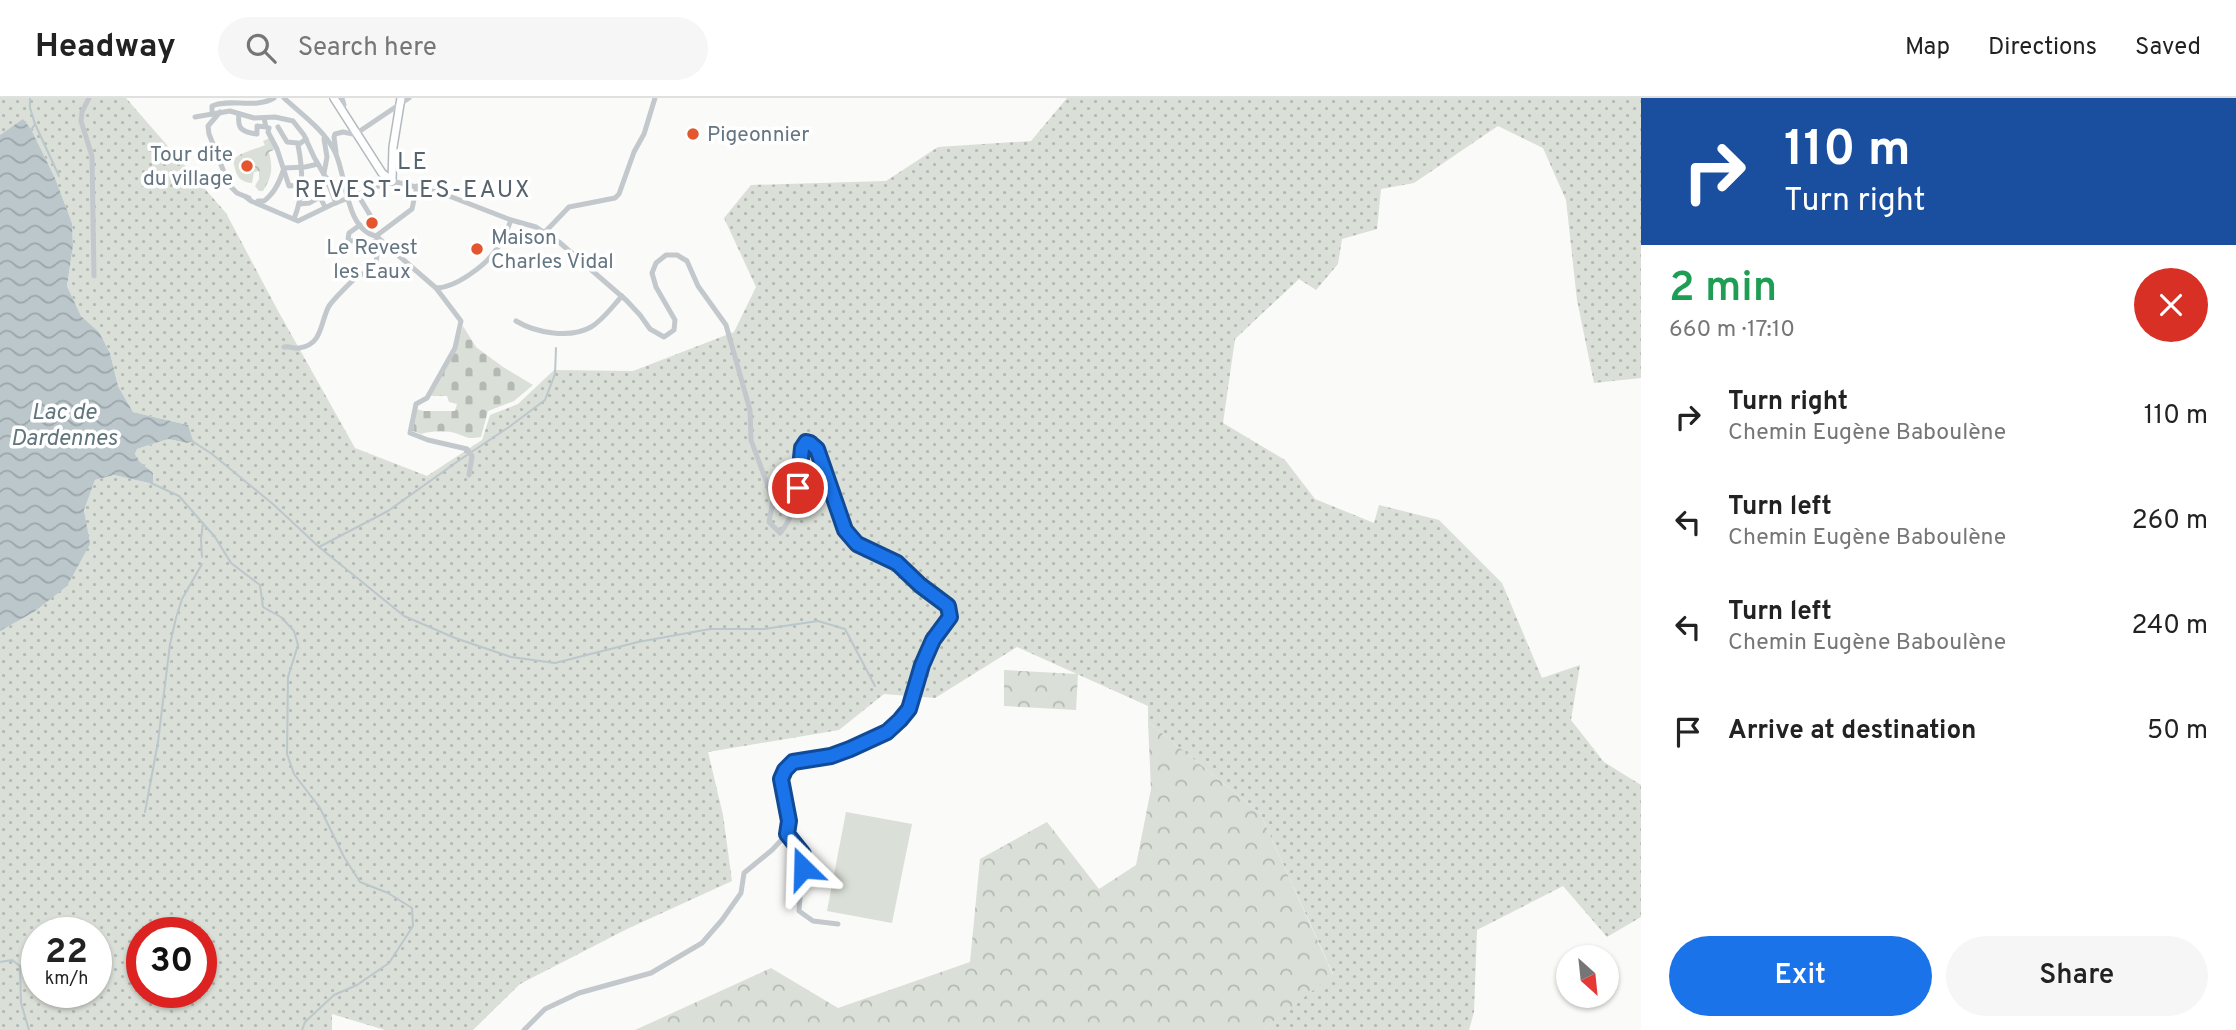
<!DOCTYPE html>
<html lang="en">
<head>
<meta charset="utf-8">
<style>
	body { margin:0; font-family:Overpass,sans-serif; background:#f6f6f6; color:#222; height:100vh; display:flex; flex-direction:column; font-size:26px; white-space:nowrap }
	* { box-sizing:border-box; margin:0 }
	p { font-size:23px; color:#767676 }
	.icon { flex:none; width:38px; height:38px; fill:none; stroke:currentColor; stroke-width:2; stroke-linecap:round; stroke-linejoin:round }
	.map { position:relative; flex:1; overflow:hidden }
	.details { display:flex; flex-direction:column; background:#fff; width:595px }
	.details>* { flex:none }
	.banner { background:#1a4fa0; color:#fff; overflow:hidden }
	.needle { width:46px; rotate:153deg }
	.tools { position:absolute; left:1556px; top:847px; display:grid; gap:14px }
	.tools a { display:grid; place-items:center; width:63px; height:63px; border-radius:50%; background:#fff; box-shadow:0 2px 5px #0004; font-size:35px }
	.speed { position:absolute; left:21px; top:819px; display:flex; gap:14px; font-size:35px; font-weight:700; text-align:center }
	.speed>* { display:grid; place-content:center; width:91px; height:91px; border-radius:50%; background:#fff; box-shadow:0 2px 5px #0004; line-height:1 }
	.speed small { font-size:18px; font-weight:400 }
	.speed .limit { border:10px solid #d22; background:#fff; color:#111 }
	.pin { position:absolute; display:grid; place-items:center; width:60px; height:60px; color:#fff; margin:-30px; border:4px solid #fff; border-radius:50%; box-shadow:0 2px 7px #0007 }
	.me { position:absolute; width:77px; margin:-38px; rotate:338deg; stroke-linejoin:round; filter:drop-shadow(0 0 5px #0008) }
	.turn { display:flex; align-items:center; gap:24px; height:147px; padding:0 28px; font-size:32px }
	.turn .icon { width:91px; height:91px; stroke-width:2.5 }
	.turn b { display:block; font-size:49px; line-height:60px }
	.round { display:grid; place-items:center; flex:none; width:74px; height:74px; border-radius:37px; background:#f6f6f6 }
	.headline { display:flex; align-items:center; justify-content:space-between; height:119px; padding:0 28px }
	h1 { font-size:42px; font-weight:600; line-height:52px; color:#1e9e55 }
	.action { display:flex; gap:14px; margin-top:auto; padding:14px 28px }
	.action a { flex:1; height:80px; border-radius:42px; background:#1a73e8; color:#fff; font-size:28px; font-weight:600; line-height:80px; text-align:center }
	.action a+a { background:#f6f6f6; color:#222 }
	ul { padding:0; list-style:none }
	li { display:flex; align-items:center; gap:21px; height:105px; padding:0 28px }
	li div { flex:1 }
	li b { display:block; font-size:26px }
	li em { font-style:normal }
	header { display:flex; align-items:center; gap:42px; box-sizing:border-box; height:98px; padding:0 35px; background:#fff; border-bottom:2px solid #e0e0e0 }
	header strong { font-size:33px }
	nav { display:flex; gap:38px; margin-inline-start:auto; font-size:24px }
	.search { width:490px; height:63px; background:#f6f6f6; display:flex; align-items:center; gap:18px; box-sizing:border-box; padding:0 24px; border-radius:38px; color:#767676; font-size:26px }
	main { display:flex; flex:1; min-height:0 }
	.map>svg:first-child { display:block }
	.grass { fill:url(#grass-dots); fill-rule:evenodd }
	.forest { fill:url(#forest-crowns) }
	.cemetery { fill:url(#cemetery-stones) }
	.garden { fill:#dadfd7 }
	.water { fill:url(#water-waves) }
	.lines { fill:none; stroke-linecap:round; stroke-linejoin:round }
	.stream { stroke:#bbc7cb; stroke-width:2 }
	.secondary-casing { stroke:#b3babf; stroke-width:10 }
	.street { stroke:#c3c8cc; stroke-width:5 }
	.secondary { stroke:#fff; stroke-width:7 }
	.route-casing { stroke:#114b97; stroke-width:18 }
	.route { stroke:#1a73e8; stroke-width:12 }
	.poi-dot { fill:#e4572e; stroke:#fff; stroke-width:2.5 }
	.labels { text-anchor:middle; stroke-width:7; stroke-linejoin:round; paint-order:stroke }
	.poi-label { font-size:21px; fill:#657683; stroke:#fff; text-anchor:start }
	.water-label { font-size:23px; font-style:italic; fill:#60757c; stroke:#fff }
	.quarter-label { font-size:24px; letter-spacing:2px; fill:#57646e; stroke:#fff }
</style>
</head>
<body>
<header>
<strong>Headway</strong>
<div class="search"><svg class="icon" aria-label="search" viewBox="0 0 24 24"><circle cx="10" cy="10" r="6"/><path d="M15 15l6 6"/></svg>Search here</div>
<nav><a>Map</a><a>Directions</a><a>Saved</a></nav>
</header>
<main>
<div class="map">
<svg width="1641" height="932" viewBox="0 0 1641 932">
	<defs>
		<pattern id="grass-dots" width="8" height="8" patternUnits="userSpaceOnUse" patternTransform="scale(1.75)"><rect width="8" height="8" fill="#dadfd7"/><path d="M2 2h.1M6 6h.1" fill="none" stroke="#b4b9b4" stroke-width="1.8" stroke-linecap="round"/></pattern>
		<pattern id="forest-crowns" width="20" height="18" patternUnits="userSpaceOnUse" patternTransform="scale(1.75)"><rect width="20" height="18" fill="#dadfd7"/><path d="M2 6a3 3 0 1 1 6 0M12 15a3 3 0 1 1 6 0" fill="none" stroke="#b4b9b4"/></pattern>
		<pattern id="cemetery-stones" width="16" height="16" patternUnits="userSpaceOnUse" patternTransform="scale(1.75)"><rect width="16" height="16" fill="#dadfd7"/><path d="M2 7V4a2 2 0 0 1 4 0v3zM10 15v-3a2 2 0 0 1 4 0v3z" fill="#b4b9b4"/></pattern>
		<pattern id="water-waves" width="16" height="10" patternUnits="userSpaceOnUse" patternTransform="scale(1.75)"><rect width="16" height="10" fill="#bbc7cb"/><path d="M0 5q4-4 8 0t8 0" fill="none" stroke="#9ca6aa"/></pattern>
	</defs>
	<rect width="100%" height="100%" fill="#fafaf8"/>
	<!-- grass -->
	<path class="grass" d="M0,0H126L226,115L277,211L355,350L427,378L482,342L490,317L518,306L554,272L633,273L734,234L756,189L724,120L751,87L886,83L938,49L1031,43L1067,0H1641V280L1594,285L1577,202L1566,102L1543,50L1498,28L1414,85L1381,91L1377,131L1342,141L1338,166L1316,192L1299,181L1235,241L1223,325L1285,362L1315,401L1374,425L1379,407L1439,422L1502,485L1542,580L1580,567L1571,622L1604,664L1641,687V819L1607,839L1563,788L1477,832L1474,914L1469,932H1262L1333,876L1260,715L1148,624V608L1017,549L935,600L884,596L839,632L708,654L723,717L732,783L627,831L520,886L473,932H385L332,916V932H0V533L34,514L81,461L89,446L84,411L95,382L114,377L153,386V375L139,363L135,356L137,351L168,341L187,345L188,327L133,314L118,288L110,255L99,234L81,218L67,188L73,148L72,125L55,80L31,31L23,22L0,37ZM37,835H96V894H37ZM142,835H201V894H142Z"/>
	<!-- forest -->
	<g class="forest">
		<path d="M270,40L276,51L269,54C273,71 272,79 263,93H259L255,88L259,81V73L254,74L252,85C237,84 236,75 233,62C240,54 254,52 265,47L263,43Z"/>
		<path d="M1004,572L1078,576L1076,612L1004,608Z"/>
		<path d="M1148,624L1260,715L1333,877L1262,932H635L771,870L838,910L970,864L980,761L1047,724L1099,791L1136,767L1151,691Z"/>
	</g>
	<!-- cemetery -->
	<path class="cemetery" d="M463,228L476,249L503,269L533,287L514,303L488,313L481,339C467,341 470,340 458,336C447,332 431,333 421,336L413,333L416,311L424,313H455L457,306L449,304L447,298H431L457,249Z"/>
	<!-- garden -->
	<path class="garden" d="M846,714L912,726L892,825L827,813Z"/>
	<!-- water -->
	<path class="water" d="M23,21L31,31L55,80L72,125L73,148L67,188L81,218L99,234L110,255L118,288L133,314L188,327L193,343L187,345L168,341L137,351L135,356L139,363L153,375V386L114,377L95,382L84,412L90,446L67,488L34,514L0,533V37Z"/>
	<g class="lines">
		<!-- stream -->
		<g class="stream">
			<path d="M30,0V10L35,26L31,32"/>
			<path d="M35,26L59,78"/>
			<path d="M192,343L212,356L274,407L319,449L404,518L455,540L511,559L555,565L638,544L710,531H764L818,523L845,531L875,588"/>
			<path d="M151,385L179,398L215,439L231,465L260,487L263,509L281,519L294,533L298,547L288,579L287,656L294,676L320,710L344,759L360,784L388,795L412,810L413,828L389,865L357,887L334,897L305,924L302,932"/>
			<path d="M319,449L388,413L461,361L509,329L545,302L555,276L556,250"/>
			<path d="M202,459L201,442L203,425"/>
			<path d="M145,714L158,644L170,546L176,520L182,501L202,466"/>
			<path d="M0,864L12,862L20,868L21,905L29,932"/>
		</g>
		<!-- secondary casing -->
		<g class="secondary-casing">
			<g id="secondary">
				<path d="M334,0L382,75L392,83"/>
				<path d="M392,83L393,49L401,0"/>
			</g>
		</g>
		<!-- street -->
		<g class="street">
			<path d="M89,0L82,14L81,23L92,58L94,178"/>
			<path d="M284,0C301,16 322,30 334,52C347,75 344,131 376,138L436,190L461,223L455,250L427,300L416,306L410,335L428,342L467,351L472,358L469,377"/>
			<path d="M341,13L344,7L342,0"/>
			<path d="M220,14L208,28L209,36L229,87L237,95L249,100"/>
			<path d="M212,16V8C230,0 255,11 274,0"/>
			<path d="M239,16C237,31 242,34 257,36V28L266,29L264,20"/>
			<path d="M195,19L230,13L254,20L275,19L293,23L304,37L314,59L326,80L336,105"/>
			<path d="M278,29L287,44L298,45"/>
			<path d="M269,30L268,34L277,51L289,88L318,85L321,88"/>
			<path d="M357,35L409,0"/>
			<path d="M336,54L334,39L335,36L343,34L358,37"/>
			<path d="M324,75L327,59L324,41"/>
			<path d="M358,97L370,117"/>
			<path d="M246,99L251,103L298,123L333,106L392,83L444,96L511,122L536,129L559,144L626,202L640,217L650,231L664,239L674,232L675,222L656,189L652,175L656,165L666,157H677L687,163L698,188L726,227L750,312L751,342L773,402L769,424L780,435C794,419 797,398 799,377C800,365 799,353 806,344H810L817,351L845,432L857,446L897,465L950,511L951,519L933,542L922,567L909,611L900,622L887,634L850,651L831,658L793,664L785,672L781,681L789,723L787,736L803,756L799,813L813,823L838,826"/>
			<path d="M258,103H264C275,95 280,83 284,70L305,69L318,66"/>
			<path d="M300,106L309,105L320,99"/>
			<path d="M325,109L320,99L319,91L327,80"/>
			<path d="M294,121C304,96 303,72 298,47L306,41"/>
			<path d="M360,127L349,135L348,141L351,143L360,142L368,147L377,142"/>
			<path d="M544,135L569,109L615,100L619,96L634,54L644,36L655,0"/>
			<path d="M376,138L412,111L417,88"/>
			<path d="M436,190C455,190 485,168 496,152C503,143 507,133 511,122"/>
			<path d="M516,223C536,235 570,241 591,229C603,222 612,209 622,198"/>
			<path d="M284,249C290,248 294,251 299,250C323,247 320,224 329,208C333,202 355,179 360,177C366,174 369,175 375,171L378,150L377,141"/>
			<path d="M524,932L545,911L579,895L651,875L702,845L722,822L741,795L744,775L772,752L787,736"/>
		</g>
		<!-- secondary -->
		<use href="#secondary" class="secondary"/>
	</g>
	<g class="lines">
		<!-- route casing -->
		<g class="route-casing">
			<path id="route" d="M798,390L802,350L806,344L810,345L817,351L845,432L857,446L897,465L920,487L948,508L950,519L933,542L922,567L909,611L900,622L887,634L850,651L831,658L793,664L785,672L781,681L789,723L787,736L803,756V770"/>
		</g>
		<!-- route -->
		<use href="#route" class="route"/>
	</g>
	<!-- markers -->
	<g class="poi-dot">
		<circle cx="693" cy="36" r="7"/>
		<circle cx="247" cy="68" r="7"/>
		<circle cx="372" cy="125" r="7"/>
		<circle cx="477" cy="151" r="7"/>
	</g>
	<g class="labels">
		<!-- poi labels -->
		<g class="poi-label">
			<text x="707" y="43">Pigeonnier</text>
			<text x="233" y="63" text-anchor="end">Tour dite<tspan x="233" dy="24">du village</tspan></text>
			<text x="491" y="146">Maison<tspan x="491" dy="24">Charles Vidal</tspan></text>
			<text x="372" y="156" text-anchor="middle">Le Revest<tspan x="372" dy="24">les Eaux</tspan></text>
		</g>
		<!-- water labels -->
		<g class="water-label">
			<text x="64" y="321">Lac de<tspan x="64" dy="26">Dardennes</tspan></text>
		</g>
		<!-- quarter labels -->
		<g class="quarter-label">
			<text x="413" y="71">LE<tspan x="413" dy="28">REVEST-LES-EAUX</tspan></text>
		</g>
	</g>
</svg>
<div class="tools">
<a><svg class="needle" viewBox="-14 -14 28 28"><path d="M0-13l5 13h-10z" fill="#e53935"/><path d="M0 13l5-13h-10z" fill="#767676"/></svg></a>
</div>
<div class="speed"><div>22<small>km/h</small></div><div class="limit">30</div></div>
<div class="pin" style="left:798px;top:390px;background:#d93025"><svg class="icon" aria-label="arrive" viewBox="0 0 24 24"><path d="M6 21V4h12l-3 4 3 4H6"/></svg></div>
<svg class="me" style="left:803px;top:770px" viewBox="-20 -20 40 40"><path d="M0-17L14 15 0 8-14 15z" fill="#1a73e8" stroke="#fff" stroke-width="4"/></svg>
</div>
<section class="details">
<div class="banner">
<div class="turn"><svg class="icon" aria-label="right" viewBox="0 0 24 24"><path d="M7 20v-9h11M14 6l5 5-5 5"/></svg><div><b>110 m</b>Turn right</div></div>
</div>
<div class="headline"><div><h1>2 min</h1><p>660 m · 17:10</p></div><a class="round" style="background:#d93025;color:#fff"><svg class="icon" aria-label="close" viewBox="0 0 24 24"><path d="M6 6l12 12M18 6L6 18"/></svg></a></div>
<ul>
<li><svg class="icon" aria-label="right" viewBox="0 0 24 24"><path d="M7 20v-9h11M14 6l5 5-5 5"/></svg><div><b>Turn right</b><p>Chemin Eugène Baboulène</p></div><em>110 m</em></li>
<li><svg class="icon" aria-label="left" viewBox="0 0 24 24"><path d="M17 20v-9H6M10 6l-5 5 5 5"/></svg><div><b>Turn left</b><p>Chemin Eugène Baboulène</p></div><em>260 m</em></li>
<li><svg class="icon" aria-label="left" viewBox="0 0 24 24"><path d="M17 20v-9H6M10 6l-5 5 5 5"/></svg><div><b>Turn left</b><p>Chemin Eugène Baboulène</p></div><em>240 m</em></li>
<li><svg class="icon" aria-label="arrive" viewBox="0 0 24 24"><path d="M6 21V4h12l-3 4 3 4H6"/></svg><div><b>Arrive at destination</b></div><em>50 m</em></li>
</ul>
<div class="action"><a>Exit</a><a>Share</a></div>
</section>
</main>
</body>
</html>
